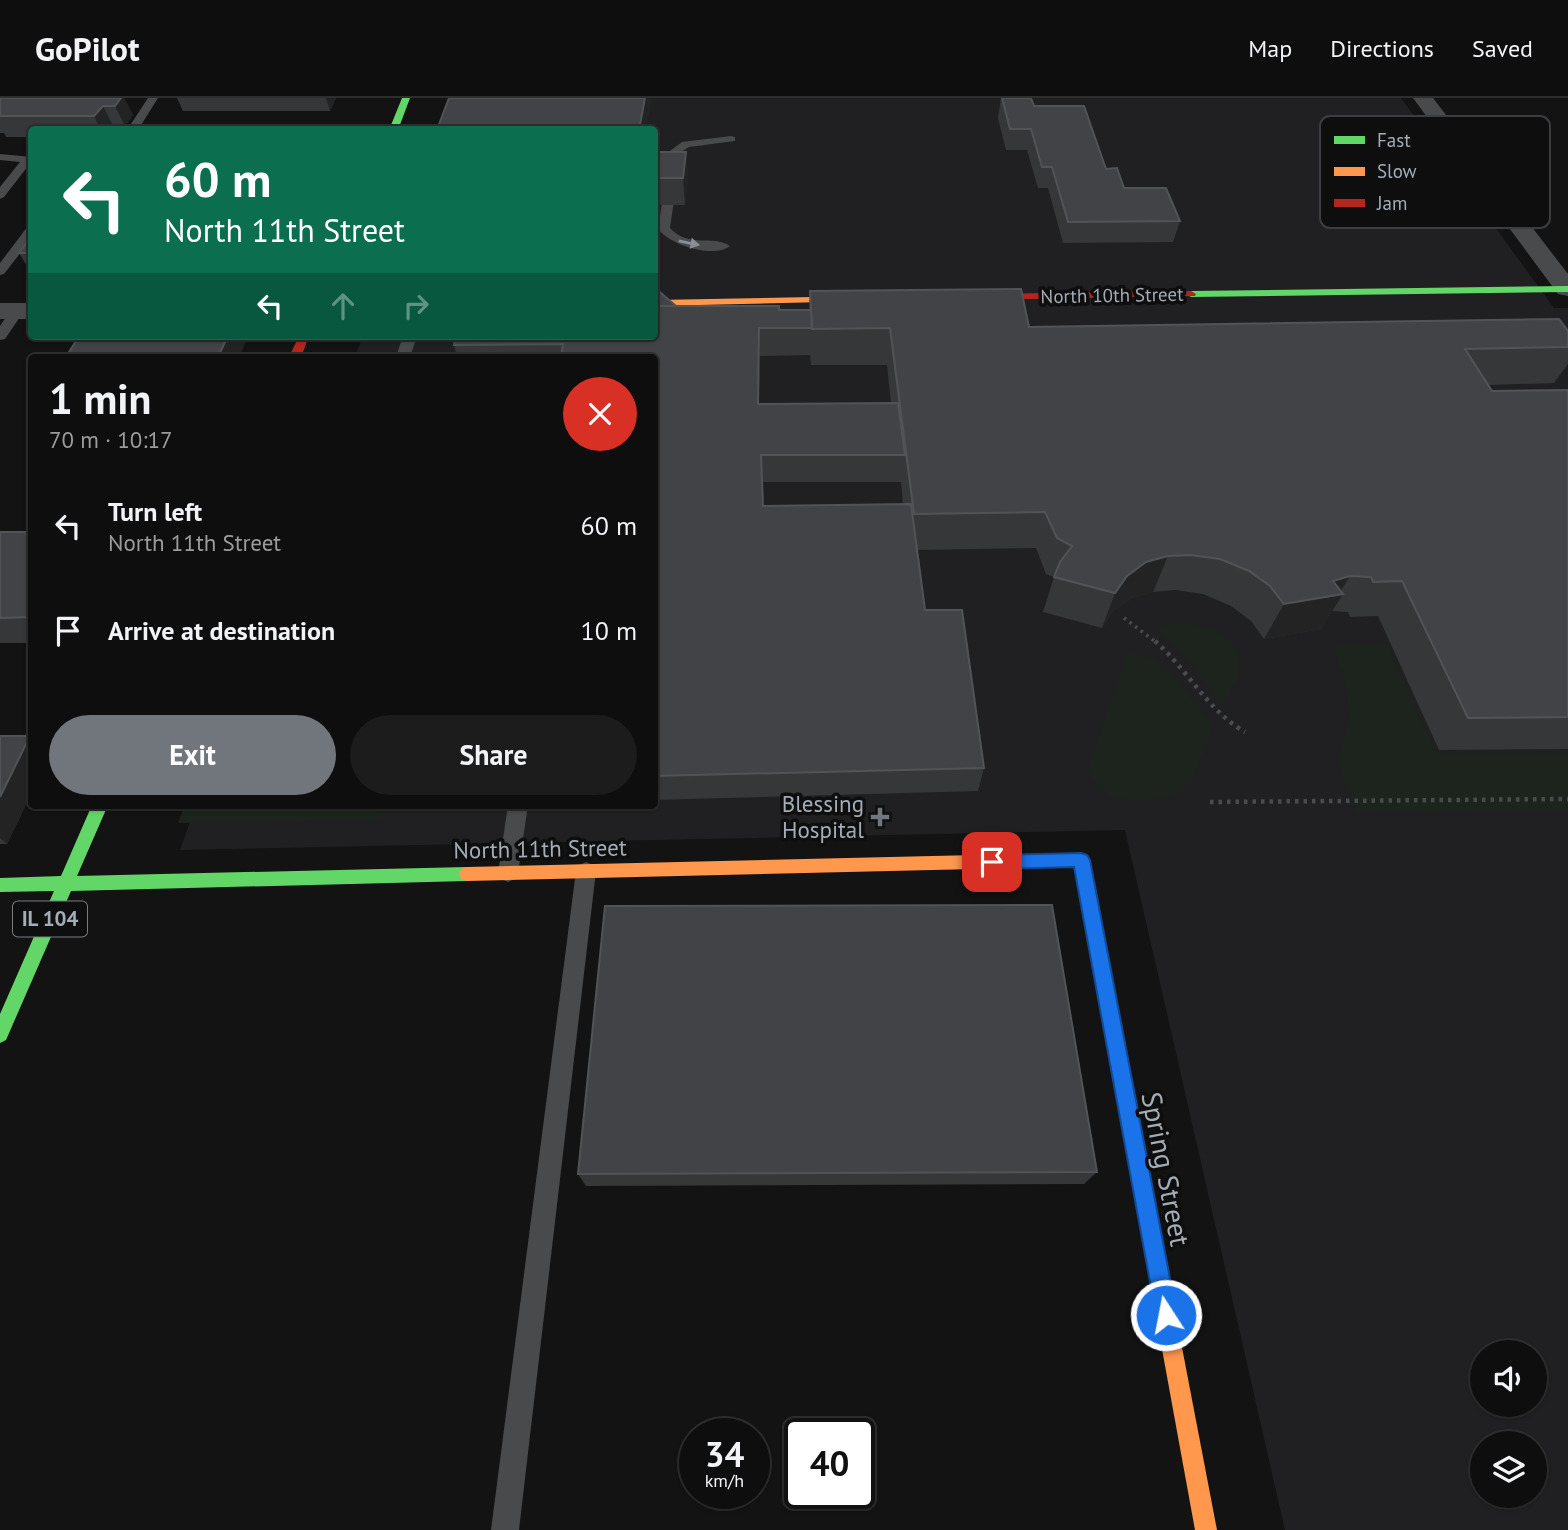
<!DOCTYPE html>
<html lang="en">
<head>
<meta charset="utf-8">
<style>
	body { margin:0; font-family:"PT Sans",sans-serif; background:#1c1c1d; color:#f1f3f6; height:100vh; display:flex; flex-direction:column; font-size:26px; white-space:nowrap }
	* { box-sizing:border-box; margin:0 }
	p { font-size:23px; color:#9b9c9e }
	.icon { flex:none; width:38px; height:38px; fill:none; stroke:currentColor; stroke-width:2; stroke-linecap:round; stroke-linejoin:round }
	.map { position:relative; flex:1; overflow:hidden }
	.side { position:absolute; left:28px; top:256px; width:630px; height:455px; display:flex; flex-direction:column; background:#0e0e0f; border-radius:7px; box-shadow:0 2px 5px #0004,0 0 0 2px #2e2e2f }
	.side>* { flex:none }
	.top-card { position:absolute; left:28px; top:28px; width:630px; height:214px; border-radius:7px; box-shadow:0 2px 5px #0004,0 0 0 2px #2e2e2f; background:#0b6e4f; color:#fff; overflow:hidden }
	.controls { position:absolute; left:1470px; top:1242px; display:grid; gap:14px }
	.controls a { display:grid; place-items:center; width:77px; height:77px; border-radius:50%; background:#0e0e0f; box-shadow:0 2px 5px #0004,0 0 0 2px #2e2e2f; font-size:35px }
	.speed { position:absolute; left:679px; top:1320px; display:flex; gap:14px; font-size:35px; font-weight:700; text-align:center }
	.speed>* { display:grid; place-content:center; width:91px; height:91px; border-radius:50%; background:#0e0e0f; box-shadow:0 2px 5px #0004,0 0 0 2px #2e2e2f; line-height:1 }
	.speed small { font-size:18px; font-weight:400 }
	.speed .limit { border:4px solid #111; border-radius:10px; background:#fff; color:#111 }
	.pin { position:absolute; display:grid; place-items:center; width:60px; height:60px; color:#fff; margin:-30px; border-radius:14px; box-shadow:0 4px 10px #0006 }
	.me { position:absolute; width:77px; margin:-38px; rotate:349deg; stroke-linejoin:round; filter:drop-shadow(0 0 5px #0008) }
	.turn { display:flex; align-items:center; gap:24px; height:147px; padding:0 21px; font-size:32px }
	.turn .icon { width:91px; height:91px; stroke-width:2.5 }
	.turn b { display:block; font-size:49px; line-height:60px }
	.lanes { display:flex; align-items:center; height:66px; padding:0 21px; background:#0003; justify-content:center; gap:35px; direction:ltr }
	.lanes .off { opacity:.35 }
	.round { display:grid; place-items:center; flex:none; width:74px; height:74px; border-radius:37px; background:#1c1c1d }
	.summary { display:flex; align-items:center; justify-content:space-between; height:119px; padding:0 21px }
	h1 { font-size:42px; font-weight:800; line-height:52px }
	.action { display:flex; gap:14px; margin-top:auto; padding:14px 21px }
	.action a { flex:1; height:80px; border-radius:42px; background:#71767d; color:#fff; font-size:28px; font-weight:800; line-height:80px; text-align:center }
	.action a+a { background:#1c1c1d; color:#f1f3f6 }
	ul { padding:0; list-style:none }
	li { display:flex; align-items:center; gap:21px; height:105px; padding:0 21px }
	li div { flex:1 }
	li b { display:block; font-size:26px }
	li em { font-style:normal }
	header { display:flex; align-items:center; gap:42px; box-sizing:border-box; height:98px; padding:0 35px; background:#0e0e0f; border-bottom:2px solid #2e2e2f }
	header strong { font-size:33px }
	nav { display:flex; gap:38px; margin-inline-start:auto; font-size:24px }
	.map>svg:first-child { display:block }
	.built { fill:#202022; fill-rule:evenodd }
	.green { fill:#1d241e }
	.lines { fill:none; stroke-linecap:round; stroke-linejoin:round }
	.path-far1 { stroke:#494b4e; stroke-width:3.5; stroke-dasharray:2.5 4.5; stroke-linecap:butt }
	.path { stroke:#494b4e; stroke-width:4.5; stroke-dasharray:3.5 5; stroke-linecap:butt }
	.lane { fill:#484a4c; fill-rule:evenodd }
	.street { fill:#484a4c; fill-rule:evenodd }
	.fast { fill:#63d668; fill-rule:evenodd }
	.slow { fill:#ff974d; fill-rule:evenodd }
	.jam { fill:#b3261e; fill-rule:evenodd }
	.wall { fill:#363738; fill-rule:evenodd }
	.shaded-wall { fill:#232324 }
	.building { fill:#424346; stroke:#515457; stroke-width:2 }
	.oneway { fill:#888f96 }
	.route { fill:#1a73e8; stroke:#114b97; stroke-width:2 }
	.poi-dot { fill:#71767d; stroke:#0e0e0f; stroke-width:2.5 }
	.labels { text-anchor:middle; stroke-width:7; stroke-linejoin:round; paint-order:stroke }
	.far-street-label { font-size:19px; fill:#a4acb5; stroke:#0e0e0f }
	.shield { fill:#0e0e0f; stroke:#777d83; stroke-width:2 }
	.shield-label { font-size:21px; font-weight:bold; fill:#a4acb5 }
	.poi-label { font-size:23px; fill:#a4acb5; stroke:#0e0e0f; text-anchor:end }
	.street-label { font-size:23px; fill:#a4acb5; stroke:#0e0e0f }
	.near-street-label { font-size:28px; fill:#a4acb5; stroke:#0e0e0f }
	.key { fill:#0e0e0f; stroke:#3b3d41; stroke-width:2 }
	.key-label { font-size:19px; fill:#a4acb5 }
</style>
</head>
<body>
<header>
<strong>GoPilot</strong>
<nav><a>Map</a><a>Directions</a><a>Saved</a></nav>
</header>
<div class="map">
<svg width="1568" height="1432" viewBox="0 0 1568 1432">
	<rect width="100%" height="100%" fill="#131314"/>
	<!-- built -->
	<path class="built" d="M448,0H1401L1554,210H1568V1432H1285L1125,732L180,752L196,707H654V259H355L363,238H654V32L436,31ZM1482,1255H1535V1307H1482ZM1482,1346H1535V1398H1482Z"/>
	<!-- green -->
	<g class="green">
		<path d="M1170,525C1196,524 1247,535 1239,573C1237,584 1228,597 1222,608L1192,564L1158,531Z"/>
		<path d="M1387,547L1436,655H1568V713L1357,714L1338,665L1350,617L1343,574L1333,548Z"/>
		<path d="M1127,556C1167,553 1189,604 1214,627L1191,682L1178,698C1142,704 1103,711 1088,671Z"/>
		<path d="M185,707H382L378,722L178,725Z"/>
	</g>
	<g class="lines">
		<!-- path-far1 -->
		<path class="path-far1" d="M1124,520L1157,545"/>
		<!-- path -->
		<g class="path">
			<path d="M1155,543C1188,572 1207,612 1245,634"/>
			<path d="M1210,704L1568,701"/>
		</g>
		<!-- lane -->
		<g class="lane">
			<path d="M148,0H158L138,32H127Z"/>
			<path d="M731,38L735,39V43L689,49L681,54L670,130C689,151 713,136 730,148C713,161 670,147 658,131L670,53L682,44Z"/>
			<path d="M0,56L32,59V68H28L4,99L0,101V89L20,64L0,62Z"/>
			<path d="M32,127V140L4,176L0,177V165L28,128Z"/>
			<path d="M17,209L24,213L5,241L0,242V228L12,210Z"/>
			<path d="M403,238H417L410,259H396Z"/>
			<path d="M508,707H528L518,775L515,781L508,784L501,781L498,775Z"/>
			<path d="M586,764L593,767L596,773L519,1432H491L576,773L579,767Z"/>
		</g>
		<!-- street -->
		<g class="street">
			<path d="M1413,0H1433L1568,176V198L1558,196Z"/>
			<rect x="0" y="205" width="32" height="16"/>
		</g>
		<!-- fast -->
		<g class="fast">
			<path d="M402,0H410L398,32H389Z"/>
			<path d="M1568,188V194L1191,199L1186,196L1191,193Z"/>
			<path d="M92,707H108L77,778L467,769L473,771L475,776L473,781L467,783L71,793L6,942L0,945V916L54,793L0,794V780L61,778Z"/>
		</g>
		<!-- slow -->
		<g class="slow">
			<path d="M861,198L865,199V203L654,208L656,202Z"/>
			<path d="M1021,756L1027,758L1029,763L1027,768L1021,770L467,783L461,781L459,776L461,771L467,769Z"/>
			<path d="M1125,990L1132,993L1134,999L1217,1432H1195L1116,999L1118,993Z"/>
		</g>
		<!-- jam -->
		<g class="jam">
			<path d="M1191,193L1196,196L1195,198L970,202L965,199L970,196Z"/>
			<path d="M299,238H309L301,259H289Z"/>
			<path d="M1081,755L1087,757L1089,762L1134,999L1132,1005L1125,1008L1118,1005L1116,999L1074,769L1021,770L1015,768L1013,763L1015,758L1021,756Z"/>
		</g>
	</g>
	<!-- wall -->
	<g class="wall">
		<path d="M0,0H124L133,17L125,28H113L110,32H32V39H6L4,35H0Z"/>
		<path d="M177,0H336L330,13H183Z"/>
		<path d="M1001,0L1034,8L1106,71L1124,90L1180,123L1173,144L1063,145L1048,90H1038L1027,52H1006L998,20Z"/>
		<path d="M654,54H686L688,80L685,107H654Z"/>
		<path d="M32,138V176L19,155Z"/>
		<path d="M810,193L1029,229L1568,233V266L1554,285L1488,287L1492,293L1568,292V651L1439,652L1378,518L1350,519L1348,514L1332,513L1321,531L1264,541L1251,523L1231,508L1203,496L1175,492L1153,494L1132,500L1114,512L1102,530L1043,514L1054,479L1046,476L1036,450L917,452L925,512L984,670L978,693L654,702V259H457L454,247L676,208L779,212H809ZM810,257L811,267H887L891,305L759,306L760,258ZM762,384H901L903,406L763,408Z"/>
		<rect x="0" y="434" width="32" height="111"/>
		<path d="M0,638L32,640V694L7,746H0Z"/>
		<path d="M1097,1074L1084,1086L586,1088L578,1076Z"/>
	</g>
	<!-- shaded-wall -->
	<g class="shaded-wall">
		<path d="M111,0H124L133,17L125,28Z"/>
		<path d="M326,0H336L330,13Z"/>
		<path d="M645,0H652L646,32H639Z"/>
		<path d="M103,8L113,28L110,32H101L94,18Z"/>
		<path d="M686,54L688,80L685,107L683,80Z"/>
		<path d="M759,230L760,258L759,333L758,306Z"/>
		<path d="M228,238H247L248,239L239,259H218Z"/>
		<path d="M1168,458L1153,494L1132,500L1114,512L1102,530L1115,495L1127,478L1146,464Z"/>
		<path d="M1350,478L1338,497L1343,496L1321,531L1264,541L1284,506L1333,483Z"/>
		<path d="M30,638L32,640V694L7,746L0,740V699Z"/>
	</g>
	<!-- building -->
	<g class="building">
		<path d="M0,0H121L115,8H103L94,18H0Z"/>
		<path d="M449,0H645L639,32H437Z"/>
		<path d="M1002,0H1031L1034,8H1084L1106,71L1117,70L1124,90H1166L1180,123L1068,124L1052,69H1042L1031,31H1010Z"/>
		<path d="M654,54H686L683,80H654Z"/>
		<path d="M32,138V155H19Z"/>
		<path d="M654,189L676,208H654Z"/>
		<path d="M1021,191L1029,229L1559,221L1568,233V249L1465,251L1492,293L1568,292V619L1468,620L1402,483L1373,484L1371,479L1350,478L1333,483L1343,496L1284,506L1270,488L1249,473L1220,461L1190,457L1168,458L1146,464L1127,478L1115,495L1054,479L1060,464L1072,448L1057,440L1045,414L914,416L890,230L812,231L810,193Z"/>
		<path d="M654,208H779V212H811L812,230H759L758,306L898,305L905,357H761L763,408L911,406L925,512H962L984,670L654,678V259H561L563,246L454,247L456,238H654Z"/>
		<path d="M79,238H228L218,259H66Z"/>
		<path d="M0,434H32V519L0,520Z"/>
		<path d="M0,638H30L0,699Z"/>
		<path d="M1052,807L1097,1074L578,1076L605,808Z"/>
	</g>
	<!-- one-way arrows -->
	<defs><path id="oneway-solid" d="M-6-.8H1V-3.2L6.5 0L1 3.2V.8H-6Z" transform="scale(1.75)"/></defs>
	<use class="oneway" href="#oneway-solid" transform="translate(689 145) rotate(11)"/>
	<!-- route -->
	<path class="route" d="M1081,755L1087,757L1090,762L1177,1217L1173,1225L1166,1228L1159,1225L1156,1217L1074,769L992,771L986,769L984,764L986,759L992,757Z"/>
	<!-- markers -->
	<path class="poi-dot" d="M876.5 708.5h7v7h7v7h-7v7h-7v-7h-7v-7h7z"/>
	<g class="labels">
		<!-- far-street labels -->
		<g class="far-street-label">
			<text transform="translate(1112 197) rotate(-1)" y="7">North 10th Street</text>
		</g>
		<!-- shield labels -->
		<rect class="shield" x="13" y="803.5" width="74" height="35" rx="5"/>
		<g class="shield-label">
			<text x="50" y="828">IL 104</text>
		</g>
		<!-- poi labels -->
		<g class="poi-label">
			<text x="864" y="714">Blessing<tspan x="864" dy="26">Hospital</tspan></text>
		</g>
		<!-- street labels -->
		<g class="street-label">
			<text transform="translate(540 751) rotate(-1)" y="8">North 11th Street</text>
		</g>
		<!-- near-street labels -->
		<g class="near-street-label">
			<text transform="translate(1166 1071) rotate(79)" y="10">Spring Street</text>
		</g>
	</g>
	<!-- legend -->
	<rect x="1320" y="18" width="230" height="112" rx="10" class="key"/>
	<rect x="1334" y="38" width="31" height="8" fill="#63d668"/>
	<rect x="1334" y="69" width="31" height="9" fill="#ff974d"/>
	<rect x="1334" y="101" width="31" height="8" fill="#b3261e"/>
	<g class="key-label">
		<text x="1377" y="49">Fast</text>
		<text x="1377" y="80">Slow</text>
		<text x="1377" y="112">Jam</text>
	</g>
</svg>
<div class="controls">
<a><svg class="icon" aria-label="sound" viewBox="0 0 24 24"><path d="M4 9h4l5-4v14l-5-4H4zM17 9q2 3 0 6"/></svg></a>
<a><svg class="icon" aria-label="layers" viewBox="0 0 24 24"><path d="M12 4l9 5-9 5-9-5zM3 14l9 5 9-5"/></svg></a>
</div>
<div class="speed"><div>34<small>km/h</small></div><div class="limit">40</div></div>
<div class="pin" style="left:992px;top:764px;background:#d93025"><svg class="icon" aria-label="arrive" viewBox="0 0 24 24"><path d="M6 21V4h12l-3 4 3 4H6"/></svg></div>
<svg class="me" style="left:1166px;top:1217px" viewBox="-20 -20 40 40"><circle r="17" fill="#1a73e8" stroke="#fff" stroke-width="3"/><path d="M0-11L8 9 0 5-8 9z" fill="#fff"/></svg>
<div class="top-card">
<div class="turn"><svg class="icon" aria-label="left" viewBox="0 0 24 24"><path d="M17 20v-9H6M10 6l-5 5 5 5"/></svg><div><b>60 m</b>North 11th Street</div></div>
<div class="lanes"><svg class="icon" aria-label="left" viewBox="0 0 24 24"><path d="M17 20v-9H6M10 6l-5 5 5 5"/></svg><svg class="icon off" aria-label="ahead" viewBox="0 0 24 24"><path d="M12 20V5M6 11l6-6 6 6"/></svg><svg class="icon off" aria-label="right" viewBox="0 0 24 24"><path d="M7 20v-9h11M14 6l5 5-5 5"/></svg></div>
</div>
<section class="side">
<div class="summary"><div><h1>1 min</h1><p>70 m · 10:17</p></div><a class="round" style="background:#d93025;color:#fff"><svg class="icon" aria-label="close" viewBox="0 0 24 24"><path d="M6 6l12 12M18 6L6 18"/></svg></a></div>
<ul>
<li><svg class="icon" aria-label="left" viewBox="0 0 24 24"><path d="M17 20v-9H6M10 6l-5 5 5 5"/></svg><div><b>Turn left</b><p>North 11th Street</p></div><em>60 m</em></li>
<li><svg class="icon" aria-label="arrive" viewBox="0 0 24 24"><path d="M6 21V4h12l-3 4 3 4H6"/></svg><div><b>Arrive at destination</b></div><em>10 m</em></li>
</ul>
<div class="action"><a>Exit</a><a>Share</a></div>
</section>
</div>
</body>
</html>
